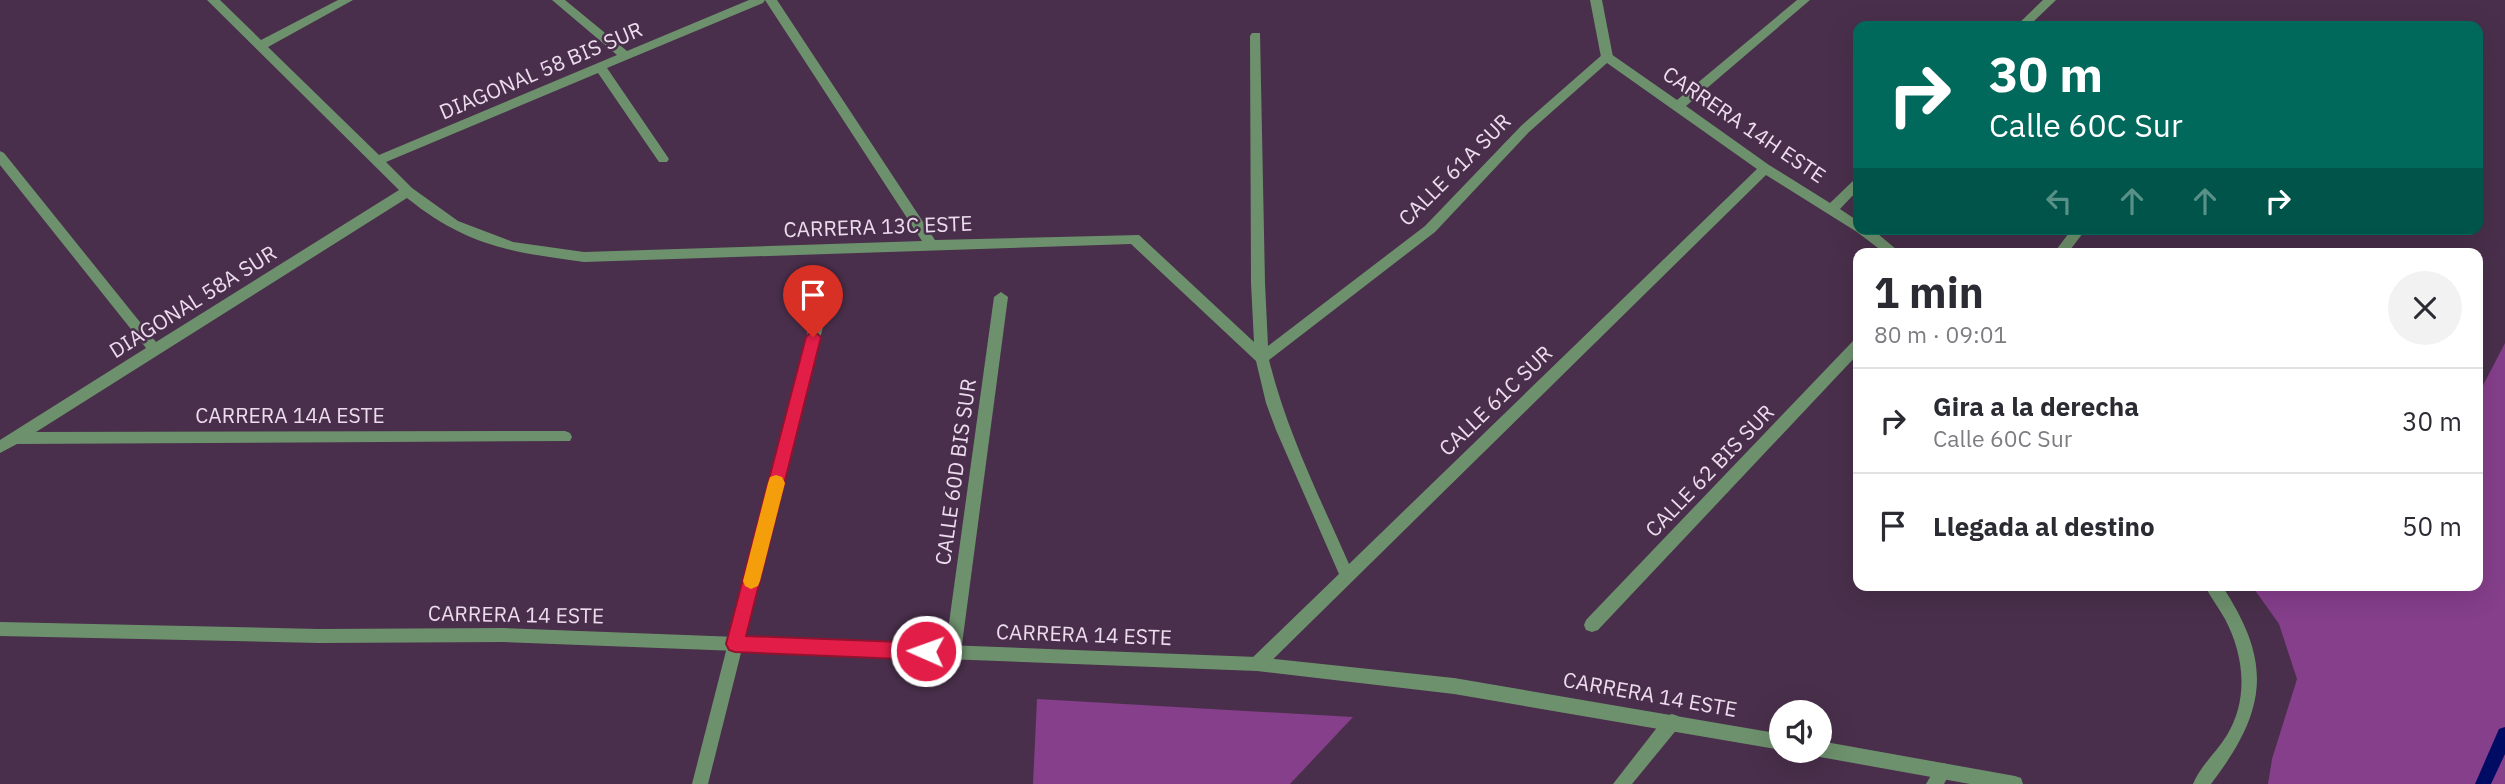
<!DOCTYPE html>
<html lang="es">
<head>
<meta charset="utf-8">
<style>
	body { margin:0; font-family:"IBM Plex Sans",sans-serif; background:#f2f2f3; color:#2b2b33; height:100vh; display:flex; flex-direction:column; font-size:26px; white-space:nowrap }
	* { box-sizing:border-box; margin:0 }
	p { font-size:23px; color:#7c7c81 }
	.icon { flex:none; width:38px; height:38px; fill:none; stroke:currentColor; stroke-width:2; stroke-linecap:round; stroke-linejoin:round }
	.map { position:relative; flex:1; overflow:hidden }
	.panel { position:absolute; left:1853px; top:248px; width:630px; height:343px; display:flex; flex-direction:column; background:#fff; border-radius:14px; box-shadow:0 7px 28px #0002 }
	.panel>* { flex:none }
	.guide { position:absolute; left:1853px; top:21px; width:630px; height:214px; border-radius:14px; box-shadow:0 7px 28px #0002; background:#00695c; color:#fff; overflow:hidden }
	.buttons { position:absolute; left:1769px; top:700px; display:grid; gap:14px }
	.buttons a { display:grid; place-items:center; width:63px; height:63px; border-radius:50%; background:#fff; box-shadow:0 7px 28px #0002; font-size:35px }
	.pin { position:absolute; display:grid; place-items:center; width:60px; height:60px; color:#fff; margin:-72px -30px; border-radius:50% 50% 50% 0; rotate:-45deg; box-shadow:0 0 7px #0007 }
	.pin .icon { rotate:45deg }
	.me { position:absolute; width:77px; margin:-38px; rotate:272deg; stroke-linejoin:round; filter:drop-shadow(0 0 5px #0008) }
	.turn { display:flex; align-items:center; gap:24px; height:147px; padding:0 21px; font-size:32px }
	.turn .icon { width:91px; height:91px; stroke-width:2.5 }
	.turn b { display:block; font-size:49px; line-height:60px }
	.lanes { display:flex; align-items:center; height:66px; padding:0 21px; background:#0003; justify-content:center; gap:35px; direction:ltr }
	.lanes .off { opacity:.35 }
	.round { display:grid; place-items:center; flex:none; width:74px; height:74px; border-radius:37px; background:#f2f2f3 }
	.headline { display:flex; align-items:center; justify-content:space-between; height:119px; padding:0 21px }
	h1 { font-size:42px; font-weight:700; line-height:52px }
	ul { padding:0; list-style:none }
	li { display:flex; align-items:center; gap:21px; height:105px; padding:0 21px; border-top:2px solid #e1e1e2 }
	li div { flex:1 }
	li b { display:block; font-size:26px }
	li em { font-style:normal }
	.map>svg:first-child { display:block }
	.green { fill:#853f8b }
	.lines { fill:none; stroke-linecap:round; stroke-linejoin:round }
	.stream { fill:#000c63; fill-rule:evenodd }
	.service { fill:#6e916d; fill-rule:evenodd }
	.minor { fill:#6e916d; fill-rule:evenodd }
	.tertiary { fill:#6e916d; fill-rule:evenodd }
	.route { fill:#e11d48; stroke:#92132f; stroke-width:2 }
	.slow { fill:#f59e0b }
	.labels { text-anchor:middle; stroke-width:5; stroke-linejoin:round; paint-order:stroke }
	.street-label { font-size:21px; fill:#eddcee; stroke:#492f4b }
</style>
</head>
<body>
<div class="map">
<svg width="2505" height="784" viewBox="0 0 2505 784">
	<rect width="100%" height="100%" fill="#492f4b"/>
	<!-- green -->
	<g class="green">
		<path d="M2505,343V784H2268L2272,759L2297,679L2279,624L2252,586H2478V395Z"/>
		<path d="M1037,699L1353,717L1290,784H1033Z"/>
	</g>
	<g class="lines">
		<!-- stream -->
		<path class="stream" d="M2505,727V754L2491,784H2475L2499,729Z"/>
		<!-- service -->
		<path class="service" d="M1590,0H1602L1613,57L1611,60L1607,61L1601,57Z"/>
		<!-- minor -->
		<g class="minor">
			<path d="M207,0H220L261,40L338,0H353L268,47L379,155L617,55L552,0H565L627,51L749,0H765L763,3L607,68L667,156L669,159L667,162H659L598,73L386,162L412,188L458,221L513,242L584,252L922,241L765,0H777L935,240L1139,235L1254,342L1251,283L1250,36L1252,33H1260L1265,283L1268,346L1425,226L1521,126L1603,54H1611L1677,100L1797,0H1810L1686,106L1769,165L1830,203L1854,180L1858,178V190L1840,209L1858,221V229H1872L1902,254H1886L1857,232L1766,175L1263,669L1257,671L1251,669L1249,664L1251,659L1339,574L1276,430L1266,403L1256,361L1131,244L584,262C510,252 467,246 407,198L36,432L565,431L570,433L572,437L570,441L17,444L0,453V440L146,348L0,165V151L4,153L156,342L399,190ZM1607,63L1757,169L1349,564C1319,496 1287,432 1269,360L1435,232L1529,132Z"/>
			<path d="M2043,0H2056L2029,26H2016Z"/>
			<path d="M2072,229H2086L2067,254H2053Z"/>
			<path d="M1001,292L1008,297L961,652L959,657L953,659L947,657L945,652L994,297Z"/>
			<path d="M820,306L827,311L708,784H692L813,311Z"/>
			<path d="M1858,339V354L1598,630L1592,632L1586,630L1584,625L1586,620L1853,341Z"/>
			<path d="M2205,586H2222C2274,664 2266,712 2211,784H2193C2200,766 2217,752 2227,735C2249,699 2244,655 2225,619C2219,608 2211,598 2205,586Z"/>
			<path d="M1672,714L1678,716L1680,722L1678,728L1632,784H1613L1666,716Z"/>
			<path d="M1943,763L1949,765L1951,771L1944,784H1926L1937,765Z"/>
		</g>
		<!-- tertiary -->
		<g class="tertiary">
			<path d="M0,622L319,629L504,628L1257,657L1454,678L1782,734V750L1454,694L1257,671L504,642L319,643L0,636Z"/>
			<path d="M1820,741L2015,776L2021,778L2023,784H1970L1820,757L1814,755L1813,751H1820Z"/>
		</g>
	</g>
	<!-- route -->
	<path class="route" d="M813,330L821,337L746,636L926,643L932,645L935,651L932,657L926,660L735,652L729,650L726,644L806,337Z"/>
	<!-- slow -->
	<path class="slow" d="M776,475L782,477L785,483L760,581L758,586L751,589L745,586L743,581L768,483L770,477Z"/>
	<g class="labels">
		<!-- street labels -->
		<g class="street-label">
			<text transform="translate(541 71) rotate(-23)" y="7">DIAGONAL 58 BIS SUR</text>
			<text transform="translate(1744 125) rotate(34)" y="7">CARRERA 14H ESTE</text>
			<text transform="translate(1455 170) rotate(-45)" y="7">CALLE 61A SUR</text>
			<text transform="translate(878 227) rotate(-2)" y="7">CARRERA 13C ESTE</text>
			<text transform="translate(193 302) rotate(-32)" y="7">DIAGONAL 58A SUR</text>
			<text transform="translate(1496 401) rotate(-44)" y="7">CALLE 61C SUR</text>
			<text x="290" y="423">CARRERA 14A ESTE</text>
			<text transform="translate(1710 471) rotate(-46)" y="7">CALLE 62 BIS SUR</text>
			<text transform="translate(956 472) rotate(-82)" y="7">CALLE 60D BIS SUR</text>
			<text transform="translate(516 615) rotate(1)" y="7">CARRERA 14 ESTE</text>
			<text transform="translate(1084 635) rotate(2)" y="7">CARRERA 14 ESTE</text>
			<text transform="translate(1650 695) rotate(10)" y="7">CARRERA 14 ESTE</text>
		</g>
	</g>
</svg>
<div class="buttons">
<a><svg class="icon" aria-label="sound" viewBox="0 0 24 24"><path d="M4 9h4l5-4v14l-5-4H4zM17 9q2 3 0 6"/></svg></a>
</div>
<div class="pin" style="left:813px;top:337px;background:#d93025"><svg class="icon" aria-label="arrive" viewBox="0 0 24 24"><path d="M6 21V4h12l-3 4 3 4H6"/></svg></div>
<svg class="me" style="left:926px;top:651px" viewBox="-20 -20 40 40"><circle r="17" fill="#e11d48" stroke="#fff" stroke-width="3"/><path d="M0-11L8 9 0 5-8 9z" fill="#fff"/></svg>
<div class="guide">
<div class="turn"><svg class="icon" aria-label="right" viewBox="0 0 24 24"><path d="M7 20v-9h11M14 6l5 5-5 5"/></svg><div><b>30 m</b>Calle 60C Sur</div></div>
<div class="lanes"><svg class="icon off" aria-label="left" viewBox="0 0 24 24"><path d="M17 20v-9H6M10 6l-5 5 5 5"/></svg><svg class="icon off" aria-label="ahead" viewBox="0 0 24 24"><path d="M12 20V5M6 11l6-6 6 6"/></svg><svg class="icon off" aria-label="ahead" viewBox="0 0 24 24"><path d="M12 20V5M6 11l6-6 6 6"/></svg><svg class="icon" aria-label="right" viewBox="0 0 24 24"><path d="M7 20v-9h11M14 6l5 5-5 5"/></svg></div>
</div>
<section class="panel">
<div class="headline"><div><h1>1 min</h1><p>80 m · 09:01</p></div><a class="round"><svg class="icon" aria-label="close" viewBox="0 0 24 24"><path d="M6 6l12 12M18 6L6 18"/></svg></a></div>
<ul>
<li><svg class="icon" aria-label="right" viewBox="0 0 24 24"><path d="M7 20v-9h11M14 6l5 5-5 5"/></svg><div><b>Gira a la derecha</b><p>Calle 60C Sur</p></div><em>30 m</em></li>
<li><svg class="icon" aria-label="arrive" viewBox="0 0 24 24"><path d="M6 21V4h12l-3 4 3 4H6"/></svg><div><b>Llegada al destino</b></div><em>50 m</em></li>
</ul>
</section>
</div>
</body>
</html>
